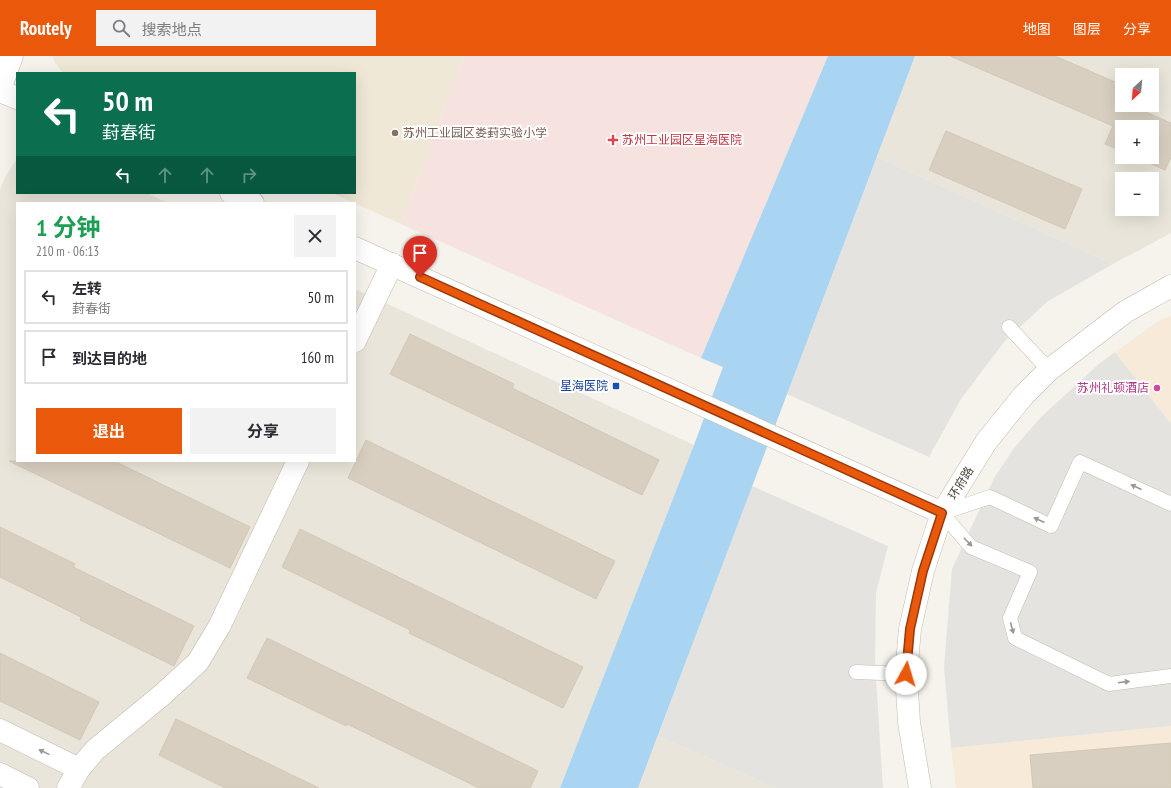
<!DOCTYPE html>
<html lang="zh">
<head>
<meta charset="utf-8">
<style>
	body { margin:0; font-family:"PT Sans Narrow","Noto Sans SC",sans-serif; background:#f2f2f3; color:#2b2b33; height:100vh; display:flex; flex-direction:column; font-size:15px; white-space:nowrap }
	* { box-sizing:border-box; margin:0 }
	p { font-size:13px; color:#7c7c81 }
	.icon { flex:none; width:22px; height:22px; fill:none; stroke:currentColor; stroke-width:2; stroke-linecap:round; stroke-linejoin:round }
	.map { position:relative; flex:1; overflow:hidden }
	.panel { position:absolute; left:16px; top:146px; width:340px; height:260px; display:flex; flex-direction:column; background:#fff; border-radius:0px; box-shadow:0 4px 16px #0002 }
	.panel>* { flex:none }
	.banner { position:absolute; left:16px; top:16px; width:340px; height:122px; border-radius:0px; box-shadow:0 4px 16px #0002; background:#0b6e4f; color:#fff; overflow:hidden }
	.needle { width:26px; rotate:206deg }
	.controls { position:absolute; left:1115px; top:12px; display:grid; gap:8px }
	.controls a { display:grid; place-items:center; width:44px; height:44px; border-radius:0px; background:#fff; box-shadow:0 4px 16px #0002; font-size:20px }
	.pin { position:absolute; display:grid; place-items:center; width:34px; height:34px; color:#fff; margin:-41px -17px; border-radius:50% 50% 50% 0; rotate:-45deg; box-shadow:0 0 4px #0007 }
	.pin .icon { rotate:45deg }
	.me { position:absolute; width:44px; margin:-22px; rotate:6deg; stroke-linejoin:round; filter:drop-shadow(0 0 3px #0008) }
	.turn { display:flex; align-items:center; gap:14px; height:84px; padding:0 20px; font-size:18px }
	.turn .icon { width:52px; height:52px; stroke-width:2.5 }
	.turn b { display:block; font-size:28px; line-height:34px }
	.lanes { display:flex; align-items:center; height:38px; padding:0 20px; background:#0003; justify-content:center; gap:20px; direction:ltr }
	.lanes .off { opacity:.35 }
	.round { display:grid; place-items:center; flex:none; width:42px; height:42px; border-radius:0px; background:#f2f2f3 }
	.headline { display:flex; align-items:center; justify-content:space-between; height:68px; padding:0 20px }
	h1 { font-size:24px; font-weight:700; line-height:30px; color:#1e9e55 }
	.primary-button { display:flex; gap:8px; margin-top:auto; padding:8px 20px }
	.primary-button a { flex:1; height:46px; border-radius:0px; background:#ea580c; color:#fff; font-size:16px; font-weight:700; line-height:46px; text-align:center }
	.primary-button a+a { background:#f2f2f3; color:#2b2b33 }
	ul { padding:0; list-style:none }
	li { display:flex; align-items:center; gap:12px; height:54px; margin:0 8px 6px; padding:0 12px; border:2px solid #e1e1e2; border-radius:0px }
	li div { flex:1 }
	li b { display:block; font-size:15px }
	li em { font-style:normal }
	header { display:flex; align-items:center; gap:24px; box-sizing:border-box; height:56px; padding:0 20px; background:#ea580c; color:#fff }
	header strong { font-size:19px }
	nav { display:flex; gap:22px; margin-inline-start:auto; font-size:14px }
	.search { width:280px; height:36px; background:#f2f2f3; display:flex; align-items:center; gap:10px; box-sizing:border-box; padding:0 14px; border-radius:0px; color:#7c7c81; font-size:15px }
	.map>svg:first-child { display:block }
	.residential { fill:#eae5da; fill-rule:evenodd }
	.commercial { fill:#f7ead8 }
	.education { fill:#efe8d6 }
	.medical { fill:#f6e3e0 }
	.parking { fill:#e5e3e0 }
	.water { fill:#a9d4f2 }
	.building { fill:#d8cfc1; stroke:#d3c7b4 }
	.lines { fill:none; stroke-linecap:round; stroke-linejoin:round }
	.service-casing { stroke:#c2bbae; stroke-width:15 }
	.minor-casing { stroke:#c2bbae; stroke-width:23 }
	.tertiary-casing { stroke:#c2bbae; stroke-width:23 }
	.service { stroke:#fff; stroke-width:14 }
	.minor { stroke:#fff; stroke-width:22 }
	.tertiary { stroke:#fff; stroke-width:22 }
	.oneway { fill:#9c9892 }
	.route-casing { stroke:#983908; stroke-width:10 }
	.route { stroke:#ea580c; stroke-width:7 }
	.education-dot { fill:#8d6e63; stroke:#fff; stroke-width:1.5 }
	.health-dot { fill:#e0444e; stroke:#fff; stroke-width:1.5 }
	.transit-dot { fill:#1a4fb4; stroke:#fff; stroke-width:1.5 }
	.hotel-dot { fill:#d1479c; stroke:#fff; stroke-width:1.5 }
	.labels { text-anchor:middle; stroke-width:4; stroke-linejoin:round; paint-order:stroke }
	.education-label { font-size:12px; fill:#785e54; stroke:#fff; text-anchor:start }
	.health-label { font-size:12px; fill:#be3a42; stroke:#fff; text-anchor:start }
	.transit-label { font-size:12px; fill:#164399; stroke:#fff; text-anchor:end }
	.hotel-label { font-size:12px; fill:#b23c85; stroke:#fff; text-anchor:end }
	.street-label { font-size:12px; fill:#4b4439; stroke:#fff }
</style>
</head>
<body>
<header>
<strong>Routely</strong>
<div class="search"><svg class="icon" aria-label="search" viewBox="0 0 24 24"><circle cx="10" cy="10" r="6"/><path d="M15 15l6 6"/></svg>搜索地点</div>
<nav><a>地图</a><a>图层</a><a>分享</a></nav>
</header>
<div class="map">
<svg width="1171" height="732" viewBox="0 0 1171 732">
	<rect width="100%" height="100%" fill="#f6f3ec"/>
	<!-- residential -->
	<g class="residential">
		<path d="M915,0H1171V177L1113,208L877,101ZM1122,19H1152V49H1122ZM1122,71H1152V101H1122ZM1122,123H1152V153H1122Z"/>
		<path d="M17,103V137H147L168,147H17V405H355V233L694,389L560,732H0V134L5,121Z"/>
		<path d="M658,680L776,732H638Z"/>
	</g>
	<!-- commercial -->
	<g class="commercial">
		<path d="M1171,260V368L1115,296L1162,263Z"/>
		<path d="M1171,670V732H956L951,692Z"/>
	</g>
	<!-- education -->
	<path class="education" d="M53,0H464L401,168L332,137H355V17H63L54,5Z"/>
	<!-- medical -->
	<path class="medical" d="M464,0H828L701,302L401,168Z"/>
	<!-- parking -->
	<g class="parking">
		<path d="M877,101L1113,208L1048,245L1004,286L961,343L929,401L787,338Z"/>
		<path d="M1115,296L1171,368V670L951,692L944,611L952,513L994,422L1015,391L1041,361L1100,307Z"/>
		<path d="M752,430L888,490L876,537L875,608L883,732H776L658,680Z"/>
	</g>
	<!-- water -->
	<path class="water" d="M828,0H915L638,732H560L694,389L723,311L701,302Z"/>
	<!-- building -->
	<g class="building">
		<path d="M950,0H1055L1122,29V49H1129L1171,67V101L1165,114L1135,101H1152V71H1122V95L1105,88L1113,70Z"/>
		<path d="M946,75L1082,133L1065,173L929,114Z"/>
		<path d="M410,278L514,328L512,332L659,404L642,439L390,318Z"/>
		<path d="M366,384L615,505L596,543L348,422Z"/>
		<path d="M9,405H114L250,471L230,512Z"/>
		<path d="M0,471L75,508L73,511L194,570L174,610L80,564L81,561L0,521Z"/>
		<path d="M300,473L583,611L563,652L409,577L410,574L282,511Z"/>
		<path d="M267,582L538,715L530,732H479L347,668L346,670L247,622Z"/>
		<path d="M0,597L99,646L80,684L0,645Z"/>
		<path d="M176,663L319,732H225L159,699Z"/>
		<path d="M1171,687V732H1033L1030,699Z"/>
	</g>
	<g class="lines">
		<!-- service casing -->
		<g class="service-casing">
			<g id="service">
				<path d="M1009,271L1049,314"/>
				<path d="M1171,448L1080,406L1051,470L990,441L942,457L971,491L1030,516L1010,562L1015,582L1109,628L1171,620"/>
				<path d="M856,616L906,618"/>
			</g>
		</g>
		<!-- minor casing -->
		<g class="minor-casing">
			<g id="minor">
				<path d="M355,285L392,208"/>
				<path d="M0,674L79,713"/>
				<path d="M0,718L28,732"/>
				<path d="M68,732L79,713L95,694L162,639L198,606L220,569L298,405"/>
			</g>
		</g>
		<!-- tertiary casing -->
		<g class="tertiary-casing">
			<g id="tertiary">
				<path d="M0,33L12,0"/>
				<path d="M0,35L17,42"/>
				<path d="M231,137L253,147"/>
				<path d="M355,192L942,457"/>
				<path d="M920,732L909,666L906,618L910,573L923,515L942,457L986,386L1023,340L1049,314L1125,256L1171,230"/>
			</g>
		</g>
		<!-- service -->
		<use href="#service" class="service"/>
		<!-- minor -->
		<use href="#minor" class="minor"/>
		<!-- tertiary -->
		<use href="#tertiary" class="tertiary"/>
	</g>
	<!-- one-way arrows -->
	<defs><path id="oneway-solid" d="M-6-.8H1V-3.2L6.5 0L1 3.2V.8H-6Z"/></defs>
	<g class="oneway">
		<use href="#oneway-solid" transform="translate(1136 431) rotate(-155)"/>
		<use href="#oneway-solid" transform="translate(1039 464) rotate(-155)"/>
		<use href="#oneway-solid" transform="translate(968 486) rotate(46)"/>
		<use href="#oneway-solid" transform="translate(1012 572) rotate(75)"/>
		<use href="#oneway-solid" transform="translate(1124 626) rotate(-7)"/>
		<use href="#oneway-solid" transform="translate(44 696) rotate(-154)"/>
	</g>
	<g class="lines">
		<!-- route casing -->
		<g class="route-casing">
			<path id="route" d="M420,221L942,457L923,515L910,573L906,618"/>
		</g>
		<!-- route -->
		<use href="#route" class="route"/>
	</g>
	<!-- markers -->
	<circle class="education-dot" cx="395" cy="77" r="4"/>
	<path class="health-dot" d="M611 78h4v4h4v4h-4v4h-4v-4h-4v-4h4z"/>
	<rect class="transit-dot" x="612" y="326" width="8" height="8" rx="2"/>
	<circle class="hotel-dot" cx="1157" cy="332" r="4"/>
	<g class="labels">
		<!-- education labels -->
		<g class="education-label">
			<text x="403" y="81">苏州工业园区娄葑实验小学</text>
		</g>
		<!-- health labels -->
		<g class="health-label">
			<text x="622" y="88">苏州工业园区星海医院</text>
		</g>
		<!-- transit labels -->
		<g class="transit-label">
			<text x="608" y="334">星海医院</text>
		</g>
		<!-- hotel labels -->
		<g class="hotel-label">
			<text x="1149" y="336">苏州礼顿酒店</text>
		</g>
		<!-- street labels -->
		<g class="street-label">
			<text transform="translate(961 427) rotate(-58)" y="4">环府路</text>
		</g>
	</g>
</svg>
<div class="controls">
<a><svg class="needle" viewBox="-14 -14 28 28"><path d="M0-13l5 13h-10z" fill="#e53935"/><path d="M0 13l5-13h-10z" fill="#7c7c81"/></svg></a>
<a>+</a>
<a>−</a>
</div>
<div class="pin" style="left:420px;top:221px;background:#d93025"><svg class="icon" aria-label="arrive" viewBox="0 0 24 24"><path d="M6 21V4h12l-3 4 3 4H6"/></svg></div>
<svg class="me" style="left:906px;top:618px" viewBox="-20 -20 40 40"><circle r="19" fill="#fff"/><path d="M0-13L10 11 0 6-10 11z" fill="#ea580c"/></svg>
<div class="banner">
<div class="turn"><svg class="icon" aria-label="left" viewBox="0 0 24 24"><path d="M17 20v-9H6M10 6l-5 5 5 5"/></svg><div><b>50 m</b>葑春街</div></div>
<div class="lanes"><svg class="icon" aria-label="left" viewBox="0 0 24 24"><path d="M17 20v-9H6M10 6l-5 5 5 5"/></svg><svg class="icon off" aria-label="ahead" viewBox="0 0 24 24"><path d="M12 20V5M6 11l6-6 6 6"/></svg><svg class="icon off" aria-label="ahead" viewBox="0 0 24 24"><path d="M12 20V5M6 11l6-6 6 6"/></svg><svg class="icon off" aria-label="right" viewBox="0 0 24 24"><path d="M7 20v-9h11M14 6l5 5-5 5"/></svg></div>
</div>
<section class="panel">
<div class="headline"><div><h1>1 分钟</h1><p>210 m · 06:13</p></div><a class="round"><svg class="icon" aria-label="close" viewBox="0 0 24 24"><path d="M6 6l12 12M18 6L6 18"/></svg></a></div>
<ul>
<li><svg class="icon" aria-label="left" viewBox="0 0 24 24"><path d="M17 20v-9H6M10 6l-5 5 5 5"/></svg><div><b>左转</b><p>葑春街</p></div><em>50 m</em></li>
<li><svg class="icon" aria-label="arrive" viewBox="0 0 24 24"><path d="M6 21V4h12l-3 4 3 4H6"/></svg><div><b>到达目的地</b></div><em>160 m</em></li>
</ul>
<div class="primary-button"><a>退出</a><a>分享</a></div>
</section>
</div>
</body>
</html>
